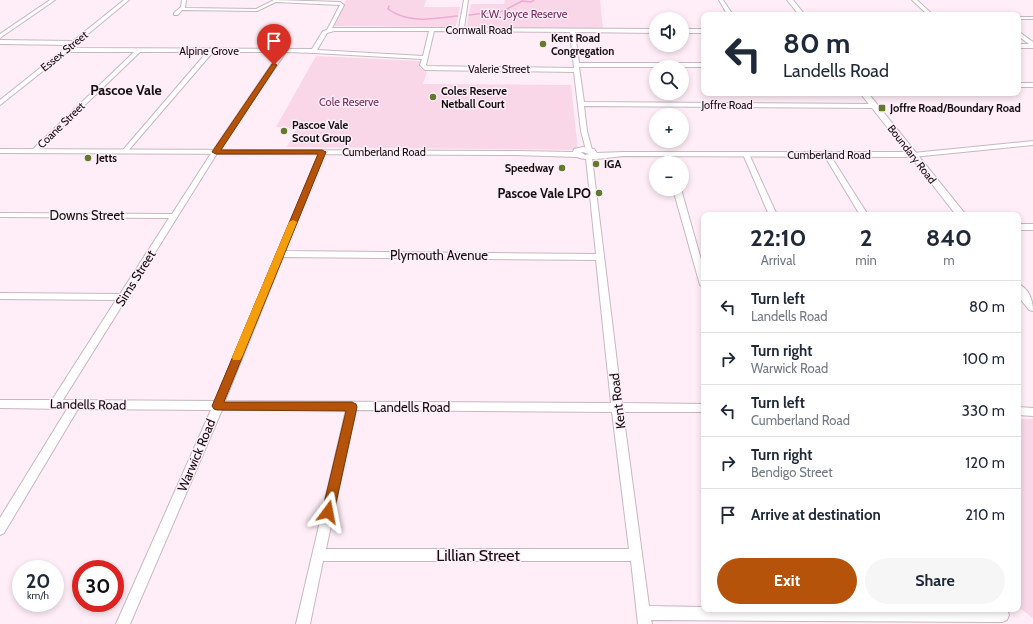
<!DOCTYPE html>
<html lang="en">
<head>
<meta charset="utf-8">
<style>
	body { margin:0; font-family:Cabin,sans-serif; background:#f6f6f7; color:#1f2937; height:100vh; display:flex; flex-direction:column; font-size:15px; white-space:nowrap }
	* { box-sizing:border-box; margin:0 }
	p { font-size:13px; color:#747a83 }
	.icon { flex:none; width:22px; height:22px; fill:none; stroke:currentColor; stroke-width:2; stroke-linecap:round; stroke-linejoin:round }
	.map { position:relative; flex:1; overflow:hidden }
	.details { position:absolute; left:701px; top:212px; width:320px; height:400px; display:flex; flex-direction:column; background:#fff; border-radius:8px; box-shadow:0 2px 6px #0003 }
	.details>* { flex:none }
	.banner { position:absolute; left:701px; top:12px; width:320px; height:84px; border-radius:8px; box-shadow:0 2px 6px #0003; background:#fff; color:#1f2937; overflow:hidden }
	.fabs { position:absolute; left:649px; top:12px; display:grid; gap:8px }
	.fabs a { display:grid; place-items:center; width:40px; height:40px; border-radius:50%; background:#fff; box-shadow:0 2px 6px #0003; font-size:20px }
	.speed { position:absolute; left:12px; top:560px; display:flex; gap:8px; font-size:20px; font-weight:700; text-align:center }
	.speed>* { display:grid; place-content:center; width:52px; height:52px; border-radius:50%; background:#fff; box-shadow:0 2px 6px #0003; line-height:1 }
	.speed small { font-size:10px; font-weight:400 }
	.speed .limit { border:6px solid #d22; background:#fff; color:#111 }
	.pin { position:absolute; display:grid; place-items:center; width:34px; height:34px; color:#fff; margin:-41px -17px; border-radius:50% 50% 50% 0; rotate:-45deg; box-shadow:0 0 4px #0007 }
	.pin .icon { rotate:45deg }
	.me { position:absolute; width:44px; margin:-22px; rotate:13deg; stroke-linejoin:round; filter:drop-shadow(0 0 3px #0008) }
	.turn { display:flex; align-items:center; gap:14px; height:84px; padding:0 16px; font-size:18px }
	.turn .icon { width:52px; height:52px; stroke-width:2.5 }
	.turn b { display:block; font-size:28px; line-height:34px }
	.eta { display:flex; justify-content:space-evenly; align-items:center; height:68px; text-align:center }
	.eta b { font-size:24px; font-weight:800; line-height:28px }
	.action { display:flex; gap:8px; margin-top:auto; padding:8px 16px }
	.action a { flex:1; height:46px; border-radius:24px; background:#b45309; color:#fff; font-size:16px; font-weight:800; line-height:46px; text-align:center }
	.action a+a { background:#f6f6f7; color:#1f2937 }
	ul { padding:0; list-style:none }
	li { display:flex; align-items:center; gap:12px; height:52px; padding:0 16px; border-top:1px solid #e0e1e3 }
	li div { flex:1 }
	li b { display:block; font-size:15px }
	li em { font-style:normal }
	.map>svg:first-child { display:block }
	.green { fill:#f9d7e9 }
	.lines { fill:none; stroke-linecap:round; stroke-linejoin:round }
	.stream { stroke:#edaad0; stroke-width:1.5 }
	.minor-casing { stroke:#c7b7bf; stroke-width:2 }
	.major-casing { stroke:#c7b7bf; stroke-width:2 }
	.minor { fill:#fff; fill-rule:evenodd }
	.major { fill:#fff; fill-rule:evenodd }
	.route { fill:#b45309; stroke:#753606 }
	.slow { fill:#f59e0b }
	.poi-dot { fill:#627a2c; stroke:#ffeef7; stroke-width:1.5 }
	.labels { text-anchor:middle; stroke-width:3; stroke-linejoin:round; paint-order:stroke }
	.far-park-label { font-size:11px; fill:#772b5c; stroke:#ffeef7 }
	.far-street-label { font-size:11px; fill:#130e11; stroke:#ffeef7 }
	.far-poi-label { font-size:11px; font-weight:bold; fill:#130e11; stroke:#ffeef7; text-anchor:start }
	.poi-label { font-size:13px; font-weight:bold; fill:#130e11; stroke:#ffeef7; text-anchor:end }
	.street-label { font-size:13px; fill:#130e11; stroke:#ffeef7 }
	.far-district-label { font-size:14px; font-weight:bold; fill:#130e11; stroke:#ffeef7 }
	.near-street-label { font-size:16px; fill:#130e11; stroke:#ffeef7 }
</style>
</head>
<body>
<div class="map">
<svg width="1033" height="624" viewBox="0 0 1033 624">
	<rect width="100%" height="100%" fill="#ffeef7"/>
	<!-- green -->
	<g class="green">
		<path d="M346,0H426L424,7H460L456,26L454,27L334,26Z"/>
		<path d="M505,0H600L603,30L466,28L471,4H504Z"/>
		<path d="M316,56L421,61L420,68L427,72L423,84L571,85L578,150L287,147L297,128L276,127Z"/>
		<path d="M1018,419H1033V618L1018,607Z"/>
	</g>
	<g class="lines">
		<!-- stream -->
		<g class="stream">
			<path d="M389,6L388,9C409,24 433,19 457,16"/>
			<path d="M469,15L503,11L522,1L531,2L534,0"/>
		</g>
		<!-- minor casing -->
		<g class="minor-casing">
			<g id="minor">
				<path d="M50,0H55L0,38V34Z"/>
				<path d="M124,0H129L71,48L312,49L323,31L327,30L340,5L276,2L257,11L182,10L178,15H174V13L181,7L182,0H186L185,8L256,9L274,0L340,2L344,5L332,28H459L464,0H468L464,28L656,29V33L575,32L579,63H704V67H579L584,102L874,104L877,106L874,108L584,106L587,131L592,150L589,152L586,150L581,131L574,72L425,70L420,65L422,59L314,53L286,52L216,155L63,400L215,401L320,151H324L325,152L285,251L596,254L586,158L589,156L592,158L622,403L704,404V412H623L649,606L704,607V609H1003L1007,610L1009,615L1007,620L1002,622L651,620L652,624H638L631,561H323L310,624H296L346,410H222L130,624H116L211,410L78,409L4,533L0,535V518L67,409L0,408V400H52L116,300L0,299V293L120,294L169,218L0,217V213L172,214L210,155L280,52H213L127,152H123V150L207,52H140L36,152H32V150L134,52H67L0,105V100L69,45L0,44V40L73,41ZM334,31H429L423,56L317,50L327,33ZM434,31L570,32L574,68L427,66L426,65ZM283,257L596,260L611,403L225,401ZM356,410L612,412L629,549H326Z"/>
				<path d="M719,0H723L731,12L735,15L727,14Z"/>
				<path d="M912,0H917L933,15H928Z"/>
				<rect x="1018" y="17" width="15" height="2"/>
				<rect x="682" y="29" width="22" height="4"/>
				<path d="M1018,31L1033,42V48H1018V44H1029L1018,36Z"/>
				<rect x="1018" y="83" width="15" height="4"/>
				<path d="M1033,141V145L913,157L910,155L913,153Z"/>
				<path d="M667,152L670,154L672,163H666L664,154Z"/>
				<path d="M746,152L749,154L777,215H769L743,154Z"/>
				<path d="M827,153L830,155L868,215H860L824,155Z"/>
				<path d="M673,189H681L704,270V288L700,285Z"/>
				<rect x="1018" y="224" width="15" height="6"/>
				<path d="M1018,407L1033,408V416L1018,415Z"/>
			</g>
		</g>
		<!-- major casing -->
		<g class="major-casing">
			<g id="major">
				<path d="M787,0H793L805,15H799Z"/>
				<path d="M860,93H868L966,215H956L911,157L624,156C611,157 588,162 577,157L516,155L0,153V149L516,151L573,152L574,149L583,147L594,149L597,153L624,152H907ZM581,152H583L589,154L585,155Z"/>
				<path d="M1018,284C1029,288 1033,301 1033,311L1029,310L1018,296Z"/>
			</g>
		</g>
		<!-- minor -->
		<use href="#minor" class="minor"/>
		<!-- major -->
		<use href="#major" class="major"/>
	</g>
	<!-- route -->
	<path class="route" d="M274,63L277,65L221,150H322L326,152L224,402H352L356,404L357,407L334,512L332,517L328,518L324,517L322,512L346,411L217,410L214,409L212,406L318,154H216L212,152L272,64Z"/>
	<!-- slow -->
	<path class="slow" d="M293,220L297,222L242,357L240,360H233L232,357L289,222Z"/>
	<!-- markers -->
	<g class="poi-dot">
		<circle cx="543" cy="44" r="4"/>
		<circle cx="433" cy="97" r="4"/>
		<rect x="878" y="104" width="8" height="8" rx="2"/>
		<circle cx="284" cy="131" r="4"/>
		<circle cx="88" cy="158" r="4"/>
		<circle cx="596" cy="164" r="4"/>
		<circle cx="562" cy="168" r="4"/>
		<circle cx="599" cy="193" r="4"/>
	</g>
	<g class="labels">
		<!-- far-park labels -->
		<g class="far-park-label">
			<text x="524" y="18">K.W. Joyce Reserve</text>
			<text x="349" y="106">Cole Reserve</text>
		</g>
		<!-- far-street labels -->
		<g class="far-street-label">
			<text x="479" y="34">Cornwall Road</text>
			<text transform="translate(64 51) rotate(-39)" y="4">Essex Street</text>
			<text x="209" y="55">Alpine Grove</text>
			<text x="499" y="73">Valerie Street</text>
			<text x="727" y="109">Joffre Road</text>
			<text transform="translate(61 125) rotate(-44)" y="4">Coane Street</text>
			<text x="384" y="156">Cumberland Road</text>
			<text transform="translate(912 154) rotate(52)" y="4">Boundary Road</text>
			<text x="829" y="159">Cumberland Road</text>
		</g>
		<!-- far-poi labels -->
		<g class="far-poi-label">
			<text x="551" y="42">Kent Road<tspan x="551" dy="13">Congregation</tspan></text>
			<text x="441" y="95">Coles Reserve<tspan x="441" dy="13">Netball Court</tspan></text>
			<text x="890" y="112">Joffre Road/Boundary Road</text>
			<text x="292" y="129">Pascoe Vale<tspan x="292" dy="13">Scout Group</tspan></text>
			<text x="96" y="162">Jetts</text>
			<text x="604" y="168">IGA</text>
			<text x="554" y="172" text-anchor="end">Speedway</text>
		</g>
		<!-- poi labels -->
		<g class="poi-label">
			<text x="591" y="198">Pascoe Vale LPO</text>
		</g>
		<!-- street labels -->
		<g class="street-label">
			<text x="87" y="220">Downs Street</text>
			<text x="439" y="260">Plymouth Avenue</text>
			<text transform="translate(135 278) rotate(-58)" y="5">Sims Street</text>
			<text transform="translate(617 401) rotate(-97)" y="5">Kent Road</text>
			<text transform="translate(88 404) rotate(1)" y="5">Landells Road</text>
			<text x="412" y="412">Landells Road</text>
			<text transform="translate(196 455) rotate(-67)" y="5">Warwick Road</text>
		</g>
		<!-- far-district labels -->
		<g class="far-district-label">
			<text x="126" y="95">Pascoe Vale</text>
		</g>
		<!-- near-street labels -->
		<g class="near-street-label">
			<text x="478" y="561">Lillian Street</text>
		</g>
	</g>
</svg>
<div class="fabs">
<a><svg class="icon" aria-label="sound" viewBox="0 0 24 24"><path d="M4 9h4l5-4v14l-5-4H4zM17 9q2 3 0 6"/></svg></a>
<a><svg class="icon" aria-label="search" viewBox="0 0 24 24"><circle cx="10" cy="10" r="6"/><path d="M15 15l6 6"/></svg></a>
<a>+</a>
<a>−</a>
</div>
<div class="speed"><div>20<small>km/h</small></div><div class="limit">30</div></div>
<div class="pin" style="left:274px;top:65px;background:#d93025"><svg class="icon" aria-label="arrive" viewBox="0 0 24 24"><path d="M6 21V4h12l-3 4 3 4H6"/></svg></div>
<svg class="me" style="left:328px;top:512px" viewBox="-20 -20 40 40"><path d="M0-17L14 15 0 8-14 15z" fill="#b45309" stroke="#fff" stroke-width="4"/></svg>
<div class="banner">
<div class="turn"><svg class="icon" aria-label="left" viewBox="0 0 24 24"><path d="M17 20v-9H6M10 6l-5 5 5 5"/></svg><div><b>80 m</b>Landells Road</div></div>
</div>
<section class="details">
<div class="eta">
<div><b>22:10</b><p>Arrival</p></div>
<div><b>2</b><p>min</p></div>
<div><b>840</b><p>m</p></div>
</div>
<ul>
<li><svg class="icon" aria-label="left" viewBox="0 0 24 24"><path d="M17 20v-9H6M10 6l-5 5 5 5"/></svg><div><b>Turn left</b><p>Landells Road</p></div><em>80 m</em></li>
<li><svg class="icon" aria-label="right" viewBox="0 0 24 24"><path d="M7 20v-9h11M14 6l5 5-5 5"/></svg><div><b>Turn right</b><p>Warwick Road</p></div><em>100 m</em></li>
<li><svg class="icon" aria-label="left" viewBox="0 0 24 24"><path d="M17 20v-9H6M10 6l-5 5 5 5"/></svg><div><b>Turn left</b><p>Cumberland Road</p></div><em>330 m</em></li>
<li><svg class="icon" aria-label="right" viewBox="0 0 24 24"><path d="M7 20v-9h11M14 6l5 5-5 5"/></svg><div><b>Turn right</b><p>Bendigo Street</p></div><em>120 m</em></li>
<li><svg class="icon" aria-label="arrive" viewBox="0 0 24 24"><path d="M6 21V4h12l-3 4 3 4H6"/></svg><div><b>Arrive at destination</b></div><em>210 m</em></li>
</ul>
<div class="action"><a>Exit</a><a>Share</a></div>
</section>
</div>
</body>
</html>
